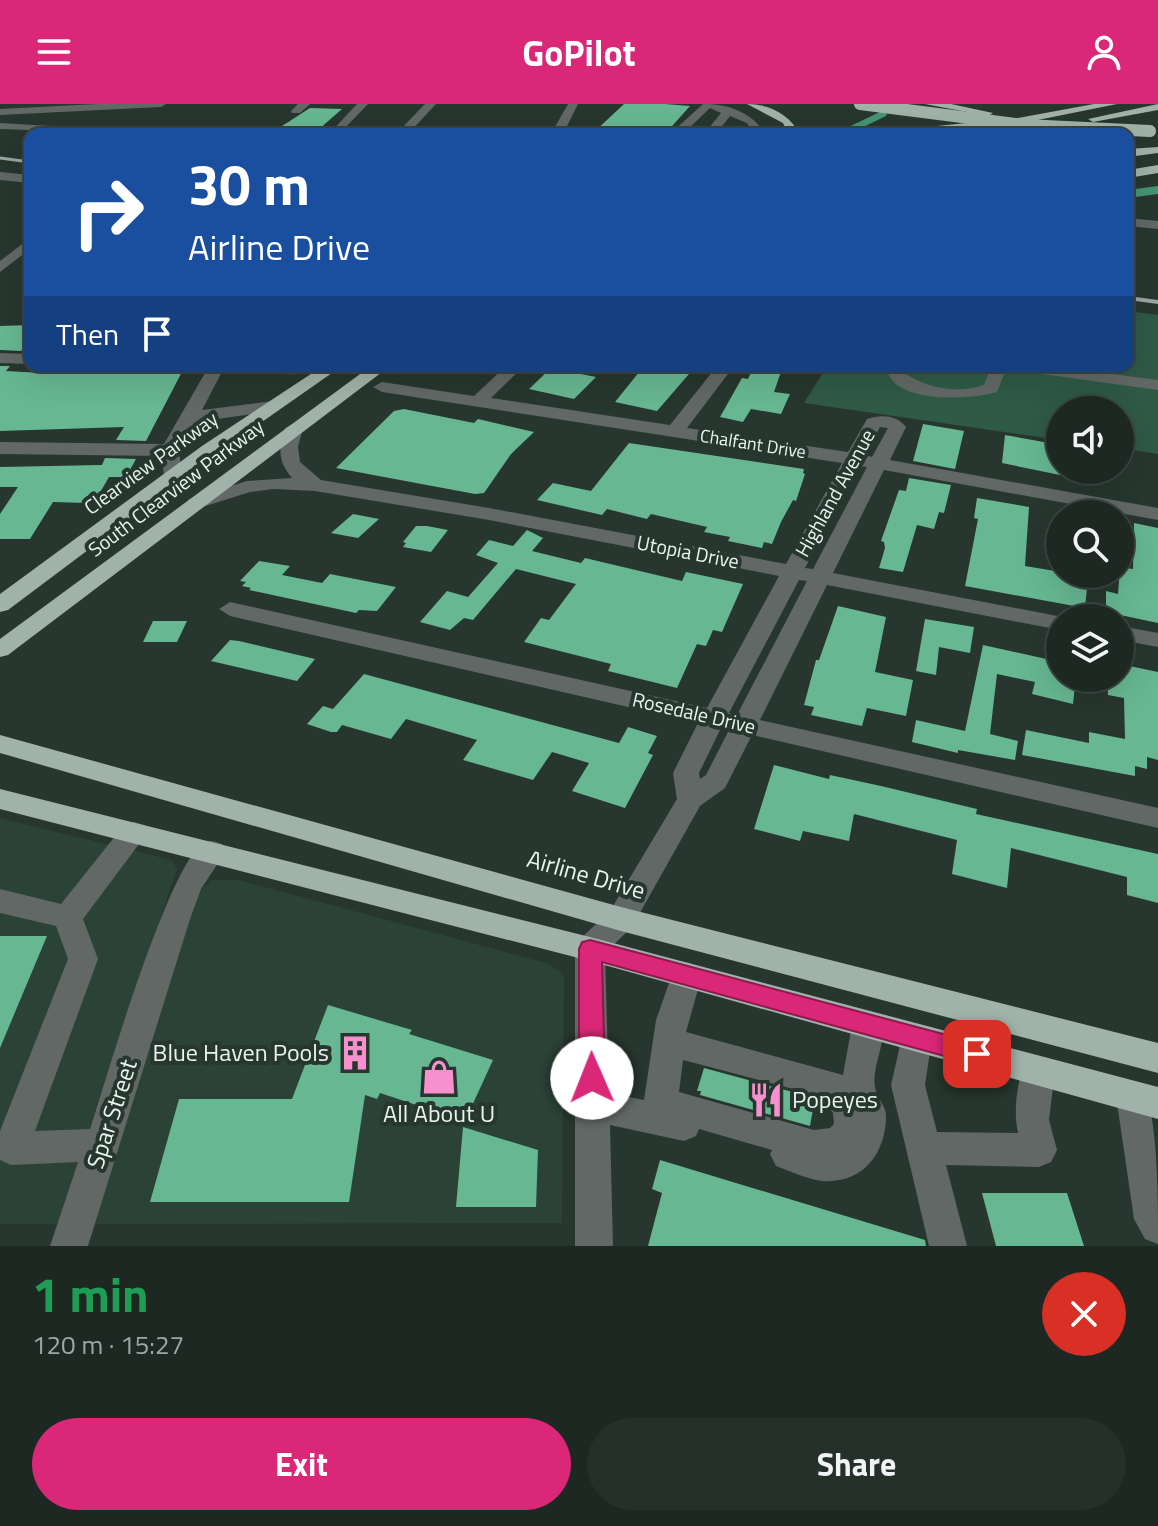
<!DOCTYPE html>
<html lang="en">
<head>
<meta charset="utf-8">
<style>
	body { margin:0; font-family:"Titillium Web",sans-serif; background:#25302b; color:#f1f3f6; height:100vh; display:flex; flex-direction:column; font-size:30px; white-space:nowrap }
	* { box-sizing:border-box; margin:0 }
	p { font-size:26px; color:#a0a6a6 }
	.icon { flex:none; width:44px; height:44px; fill:none; stroke:currentColor; stroke-width:2; stroke-linecap:round; stroke-linejoin:round }
	.map { position:relative; height:1142px; overflow:hidden }
	.drawer { display:flex; flex-direction:column; background:#1d2823; flex:1 }
	.drawer>* { flex:none }
	.top-card { position:absolute; left:24px; top:24px; width:1110px; height:244px; border-radius:16px; box-shadow:0 8px 32px #0002,0 0 0 2px #3b4441; background:#1a4fa0; color:#fff; overflow:hidden }
	.controls { position:absolute; left:1046px; top:292px; display:grid; gap:16px }
	.controls a { display:grid; place-items:center; width:88px; height:88px; border-radius:50%; background:#1d2823; box-shadow:0 8px 32px #0002,0 0 0 2px #3b4441; font-size:40px }
	.pin { position:absolute; display:grid; place-items:center; width:68px; height:68px; color:#fff; margin:-34px; border-radius:16px; box-shadow:0 4px 12px #0006 }
	.me { position:absolute; width:88px; margin:-44px; rotate:359deg; stroke-linejoin:round; filter:drop-shadow(0 0 6px #0008) }
	.turn { display:flex; align-items:center; gap:28px; height:168px; padding:0 32px; font-size:36px }
	.turn .icon { width:104px; height:104px; stroke-width:2.5 }
	.turn b { display:block; font-size:56px; line-height:68px }
	.then { display:flex; align-items:center; height:76px; padding:0 32px; background:#0003; gap:16px; font-size:30px }
	.round { display:grid; place-items:center; flex:none; width:84px; height:84px; border-radius:42px; background:#25302b }
	.headline { display:flex; align-items:center; justify-content:space-between; height:136px; padding:0 32px }
	h1 { font-size:48px; font-weight:700; line-height:60px; color:#1e9e55 }
	.action { display:flex; gap:16px; margin-top:auto; padding:16px 32px }
	.action a { flex:1; height:92px; border-radius:48px; background:#db2777; color:#fff; font-size:32px; font-weight:700; line-height:92px; text-align:center }
	.action a+a { background:#25302b; color:#f1f3f6 }
	header { display:flex; justify-content:space-between; align-items:center; height:104px; padding:0 32px; background:#db2777; color:#fff; font-size:36px; font-weight:700 }
	.map>svg:first-child { display:block }
	.built { fill:#2b4237 }
	.green { fill:#2e5a46 }
	.lines { fill:none; stroke-linecap:round; stroke-linejoin:round }
	.canal { fill:#459572; fill-rule:evenodd }
	.building { fill:#67b792 }
	.minor { fill:#616865; fill-rule:evenodd }
	.highway { fill:#a0b2a9; fill-rule:evenodd }
	.rail-far1 { stroke:#99a5a0; stroke-width:3 }
	.rail { stroke:#99a5a0; stroke-width:4 }
	.highway-bridge { stroke:#a0b2a9; stroke-width:12 }
	.route { fill:#db2777; stroke:#8e194d; stroke-width:2 }
	.labels { text-anchor:middle; stroke-width:8; stroke-linejoin:round; paint-order:stroke }
	.far-street-label { font-size:18px; fill:#eaf4ef; stroke:#27362f }
	.street-label { font-size:20px; fill:#eaf4ef; stroke:#27362f }
	.near-street-label { font-size:24px; fill:#eaf4ef; stroke:#27362f }
	.near-poi-label { font-size:24px; fill:#eaf4ef; stroke:#27362f; text-anchor:end }
</style>
</head>
<body>
<header><svg class="icon" aria-label="menu" viewBox="0 0 24 24"><path d="M4 6h16M4 12h16M4 18h16"/></svg>GoPilot<svg class="icon" aria-label="person" viewBox="0 0 24 24"><circle cx="12" cy="8" r="4"/><path d="M4 21q1-7 8-7t8 7"/></svg></header>
<div class="map">
<svg width="1158" height="1142" viewBox="0 0 1158 1142">
	<rect width="100%" height="100%" fill="#27362f"/>
	<!-- built -->
	<g class="built">
		<path d="M0,714L172,756L177,765L57,1120H0Z"/>
		<path d="M212,776H239L546,859L558,866L564,874L562,1119L93,1120L195,791Z"/>
	</g>
	<!-- green -->
	<path class="green" d="M1128,207L1158,211V350L1120,344V306H1060V336L804,299L827,262H1128Z"/>
	<g class="lines">
		<!-- canal -->
		<g class="canal">
			<path d="M882,7L887,10L886,12L849,30H834Z"/>
			<path d="M925,27L930,28L932,30H919Z"/>
			<path d="M1158,82V90L1128,94V86Z"/>
		</g>
	</g>
	<!-- building -->
	<g class="building">
		<path d="M624,0H665L690,2L665,30H592Z"/>
		<path d="M310,4L342,5L318,26L279,24Z"/>
		<path d="M30,221V235L21,247L0,246V222Z"/>
		<path d="M0,262H10L6,267L42,269H99L184,264L146,337L116,336L124,323L0,327Z"/>
		<path d="M644,262H687L683,269L689,270L657,307L615,298Z"/>
		<path d="M754,262H783L774,288L790,290L781,310L751,305L743,318L720,313L742,274L748,275Z"/>
		<path d="M551,264L596,273L574,295L529,285Z"/>
		<path d="M404,305L474,319L478,315L534,328L511,350L484,389L475,390L336,364L394,307Z"/>
		<path d="M923,320L964,327L955,365L913,357Z"/>
		<path d="M1005,331L1060,341V371L1002,359Z"/>
		<path d="M629,339L804,365L803,369L805,370L796,397L793,396L781,418L772,440L764,438L762,444L728,437L730,433L704,428L707,423L651,410L647,415L607,405L602,411L537,396L553,379L591,387Z"/>
		<path d="M105,354L136,355L126,373H109L98,392H91L86,399L53,398L30,435H0V410L18,383H0V363L102,361Z"/>
		<path d="M909,374L951,381L944,409L939,408L934,425L917,421L903,468L879,464L885,444L884,438L881,437L899,386L906,387Z"/>
		<path d="M977,394L1029,403L1025,462L1073,470V482L1087,484L1085,504L965,482L978,415L974,414Z"/>
		<path d="M353,410L379,415L358,434L331,429Z"/>
		<path d="M1134,419L1158,424V519L1106,508V487L1118,490L1120,463L1133,465Z"/>
		<path d="M416,422H427L448,426L431,448L403,443L406,439L403,438Z"/>
		<path d="M527,426L543,434L532,447L581,459L585,454L682,477L686,468L743,480L722,528L713,526L706,542L697,540L677,584L608,567L611,560L524,538L541,514L549,516L576,480L516,465L473,516L464,514L450,526L420,518L447,487L468,493L498,459L476,451L489,436L513,442Z"/>
		<path d="M259,457L290,462L282,471L322,479L330,470L396,483L377,507L359,506L356,509L249,486L251,484L242,482L246,478L240,477Z"/>
		<path d="M838,502L886,513L875,568L913,576L906,612L867,604L862,622L811,611L814,603L804,601L816,556H819Z"/>
		<path d="M925,515L974,523L970,549L939,543L936,571L916,567Z"/>
		<path d="M153,517H187L177,538H143Z"/>
		<path d="M230,536L239,537L315,555L297,577L211,557Z"/>
		<path d="M983,541L1060,558V574H1076L1073,600L1032,590L1035,578L997,570L990,630L1018,637L1015,656L958,646V649L912,638L916,616L965,627Z"/>
		<path d="M1120,560L1158,568V656L1147,653V665L1135,662V672L1022,651L1026,626L1089,639V628L1125,635L1124,594L1108,591L1107,574H1120Z"/>
		<path d="M364,570L619,639L628,623L657,632L648,649L653,651L625,704L572,687L589,659L552,648L533,676L463,656L477,636L406,615L391,635L342,621L337,628H331L307,620L323,602L333,605Z"/>
		<path d="M774,661L829,675L830,671L881,682L977,705L976,710L1158,750V799L1127,791V773L1011,744L1007,784L952,770L957,736L854,710L849,737L803,727L800,737L754,725Z"/>
		<path d="M0,832H47L0,944Z"/>
		<path d="M328,901L412,926L409,930L493,956L465,1017L380,989L377,995L365,991L349,1098H150L179,995H292Z"/>
		<path d="M704,964L815,994L810,1022L700,991L701,987H697Z"/>
		<path d="M463,1023L538,1046L536,1103H456Z"/>
		<path d="M660,1056L925,1136L926,1142H648L662,1089L652,1085Z"/>
		<path d="M982,1089H1067L1084,1142H996Z"/>
	</g>
	<g class="lines">
		<!-- minor -->
		<g class="minor">
			<path d="M97,0H166L161,3L0,11V5Z"/>
			<path d="M298,0H310L300,9H292L291,7Z"/>
			<path d="M357,0H368L343,26L359,30H329Z"/>
			<path d="M425,0H436L408,30H396Z"/>
			<path d="M568,0H578L563,30H551Z"/>
			<path d="M703,0C727,0 750,7 764,28L747,30L752,27L747,19L730,12L716,30H704L721,9L710,4L683,30H670Z"/>
			<path d="M0,19L138,27L144,30L0,25Z"/>
			<path d="M0,68L30,71V79L0,76Z"/>
			<path d="M1128,114L1158,117V125L1128,122Z"/>
			<path d="M30,134V145L0,168V157Z"/>
			<path d="M0,249L30,250V260L0,259Z"/>
			<path d="M209,262H225L202,306L273,297L282,302L273,307L196,318L179,346L182,373L179,377H165L161,352L0,350V338L164,340Z"/>
			<path d="M256,262H317C307,274 267,272 256,262Z"/>
			<path d="M506,262H524L491,294L670,321L717,262H734L687,324L848,348L867,315C881,310 897,311 906,323L890,356L1158,404V416L884,366L833,469L1068,514H1060V526L827,481L760,616L1158,704V724L752,631L725,684L700,702L632,823L605,849L609,989L644,996L656,916L675,862L686,858L697,862L702,871L686,928L843,971L852,921L857,911L868,907L879,911C891,934 871,959 875,983C876,993 886,1001 886,1012C886,1049 863,1080 822,1077C807,1075 790,1067 776,1062L770,1050L772,1046L699,1025L696,1032L684,1037L610,1021L613,1142H575V845L579,836L610,807L677,695L673,669L698,619L230,512L219,505L230,498L707,604L779,472L489,416L315,387L274,385L250,388L196,405L186,399L189,395L247,377L292,374C278,358 278,344 285,324L294,319L303,324L298,343L300,358L321,376L489,404L786,460L842,359L382,288L373,283L382,278L474,292ZM880,323L888,324L872,353L865,351ZM859,362L867,363L813,465L805,464ZM799,476L807,477L737,611L729,609ZM721,624L729,626L706,671L700,675L699,669ZM683,956L820,992L833,1009L834,1020L830,1024L814,1026L679,988Z"/>
			<path d="M886,262H902L903,268C926,284 956,290 984,281L991,262H1052L1158,276V286L1006,265L997,288C971,296 890,301 886,262Z"/>
			<path d="M1120,522L1158,529V543L1120,536Z"/>
			<path d="M134,718L144,721L148,728L83,815L98,855L35,1027L90,1025C106,976 169,758 204,739C210,735 216,738 222,740L226,747L201,785L190,815L88,1142H50L78,1058L11,1061L0,1056V1027L68,855L56,822L0,809V785L61,800L124,721Z"/>
			<path d="M916,920L928,924L932,934L925,981L937,1028L1018,1029C1013,1007 1017,977 1026,956L1038,952L1050,956L1055,967L1049,1016L1057,1046L1051,1058L1039,1063L946,1061L967,1142H929L891,981L904,924Z"/>
			<path d="M1133,977L1145,981C1158,1028 1158,1090 1158,1140L1145,1135L1134,1115L1116,992L1121,981Z"/>
		</g>
		<!-- highway -->
		<g class="highway">
			<path d="M747,0C769,0 789,10 800,30H788L783,19Z"/>
			<path d="M925,0H951L993,9L988,12Z"/>
			<path d="M1094,0H1117L1018,20L920,30H880L886,27L1018,14Z"/>
			<path d="M1158,0V6L1093,18L1088,15Z"/>
			<path d="M1158,43V49L1128,53V45Z"/>
			<path d="M1158,61V69L1128,74V66Z"/>
			<path d="M323,262H342L216,350L8,506L0,508V490L202,342Z"/>
			<path d="M371,262H390L8,551L0,553V535Z"/>
			<path d="M0,631L621,803L1158,939V969L621,827L0,649Z"/>
			<path d="M0,685L590,833L1158,983V1015L590,857L0,705Z"/>
		</g>
		<!-- rail-far1 -->
		<path class="rail-far1" d="M0,54L30,58"/>
		<!-- rail -->
		<path class="rail" d="M1128,194L1158,198"/>
		<!-- highway-bridge -->
		<path class="highway-bridge" d="M860,0L1024,21L1150,27"/>
	</g>
	<!-- route -->
	<path class="route" d="M590,836L977,939L986,943L989,950L986,958L977,961L602,858L605,974L601,982L592,986L583,982L579,974V845L582,838Z"/>
	<!-- icons -->
	<defs>
		<g id="building-bare" transform="scale(2.76)"><path d="M-4-6H4V6H1V3H-1V6H-4ZM-2.5-4.3h1.7v1.8h-1.7ZM.8-4.3h1.7v1.8H.8ZM-2.5-1h1.7V.8h-1.7ZM.8-1h1.7V.8H.8Z" fill="#f690cf" stroke="#27362f" stroke-width="2.5" paint-order="stroke"/></g>
		<g id="shop-bare" transform="scale(2.76)"><path d="M-5-2.5h2.3a2.7 3.5 0 0 1 5.4 0H5L5.5 6h-11ZM-1.5-2.5h3a1.5 2.3 0 0 0-3 0Z" fill="#f690cf" stroke="#27362f" stroke-width="2.5" paint-order="stroke"/></g>
		<g id="restaurant-bare" transform="scale(2.76)"><path d="M-5-6h1v4h1v-4h1v4h1v-4h1v5L-1.5 .5V6h-2V.5L-5-1ZM5-6V6H3V1.5H1.5Q1.5-4 5-6Z" fill="#f690cf" stroke="#27362f" stroke-width="2.5" paint-order="stroke"/></g>
	</defs>
	<g fill-rule="evenodd">
		<use href="#building-bare" x="355" y="949"/>
		<use href="#shop-bare" x="439" y="973"/>
		<use href="#restaurant-bare" x="766" y="996"/>
	</g>
	<g class="labels">
		<!-- far-street labels -->
		<g class="far-street-label">
			<text transform="translate(753 340) rotate(9)" y="6">Chalfant Drive</text>
		</g>
		<!-- street labels -->
		<g class="street-label">
			<text transform="translate(151 359) rotate(-36)" y="7">Clearview Parkway</text>
			<text transform="translate(176 384) rotate(-37)" y="7">South Clearview Parkway</text>
			<text transform="translate(835 389) rotate(-61)" y="7">Highland Avenue</text>
			<text transform="translate(688 448) rotate(11)" y="7">Utopia Drive</text>
			<text transform="translate(694 609) rotate(13)" y="7">Rosedale Drive</text>
		</g>
		<!-- near-street labels -->
		<g class="near-street-label">
			<text transform="translate(586 771) rotate(16)" y="8">Airline Drive</text>
			<text transform="translate(112 1010) rotate(-72)" y="8">Spar Street</text>
		</g>
		<!-- near-poi labels -->
		<g class="near-poi-label">
			<text x="329" y="957">Blue Haven Pools</text>
			<text x="792" y="1004" text-anchor="start">Popeyes</text>
			<text x="439" y="1018" text-anchor="middle">All About U</text>
		</g>
	</g>
</svg>
<div class="controls">
<a><svg class="icon" aria-label="sound" viewBox="0 0 24 24"><path d="M4 9h4l5-4v14l-5-4H4zM17 9q2 3 0 6"/></svg></a>
<a><svg class="icon" aria-label="search" viewBox="0 0 24 24"><circle cx="10" cy="10" r="6"/><path d="M15 15l6 6"/></svg></a>
<a><svg class="icon" aria-label="layers" viewBox="0 0 24 24"><path d="M12 4l9 5-9 5-9-5zM3 14l9 5 9-5"/></svg></a>
</div>
<div class="pin" style="left:977px;top:950px;background:#d93025"><svg class="icon" aria-label="arrive" viewBox="0 0 24 24"><path d="M6 21V4h12l-3 4 3 4H6"/></svg></div>
<svg class="me" style="left:592px;top:974px" viewBox="-20 -20 40 40"><circle r="19" fill="#fff"/><path d="M0-13L10 11 0 6-10 11z" fill="#db2777"/></svg>
<div class="top-card">
<div class="turn"><svg class="icon" aria-label="right" viewBox="0 0 24 24"><path d="M7 20v-9h11M14 6l5 5-5 5"/></svg><div><b>30 m</b>Airline Drive</div></div>
<div class="then">Then<svg class="icon" aria-label="arrive" viewBox="0 0 24 24"><path d="M6 21V4h12l-3 4 3 4H6"/></svg></div>
</div>
</div>
<section class="drawer">
<div class="headline"><div><h1>1 min</h1><p>120 m · 15:27</p></div><a class="round" style="background:#d93025;color:#fff"><svg class="icon" aria-label="close" viewBox="0 0 24 24"><path d="M6 6l12 12M18 6L6 18"/></svg></a></div>
<div class="action"><a>Exit</a><a>Share</a></div>
</section>
</body>
</html>
